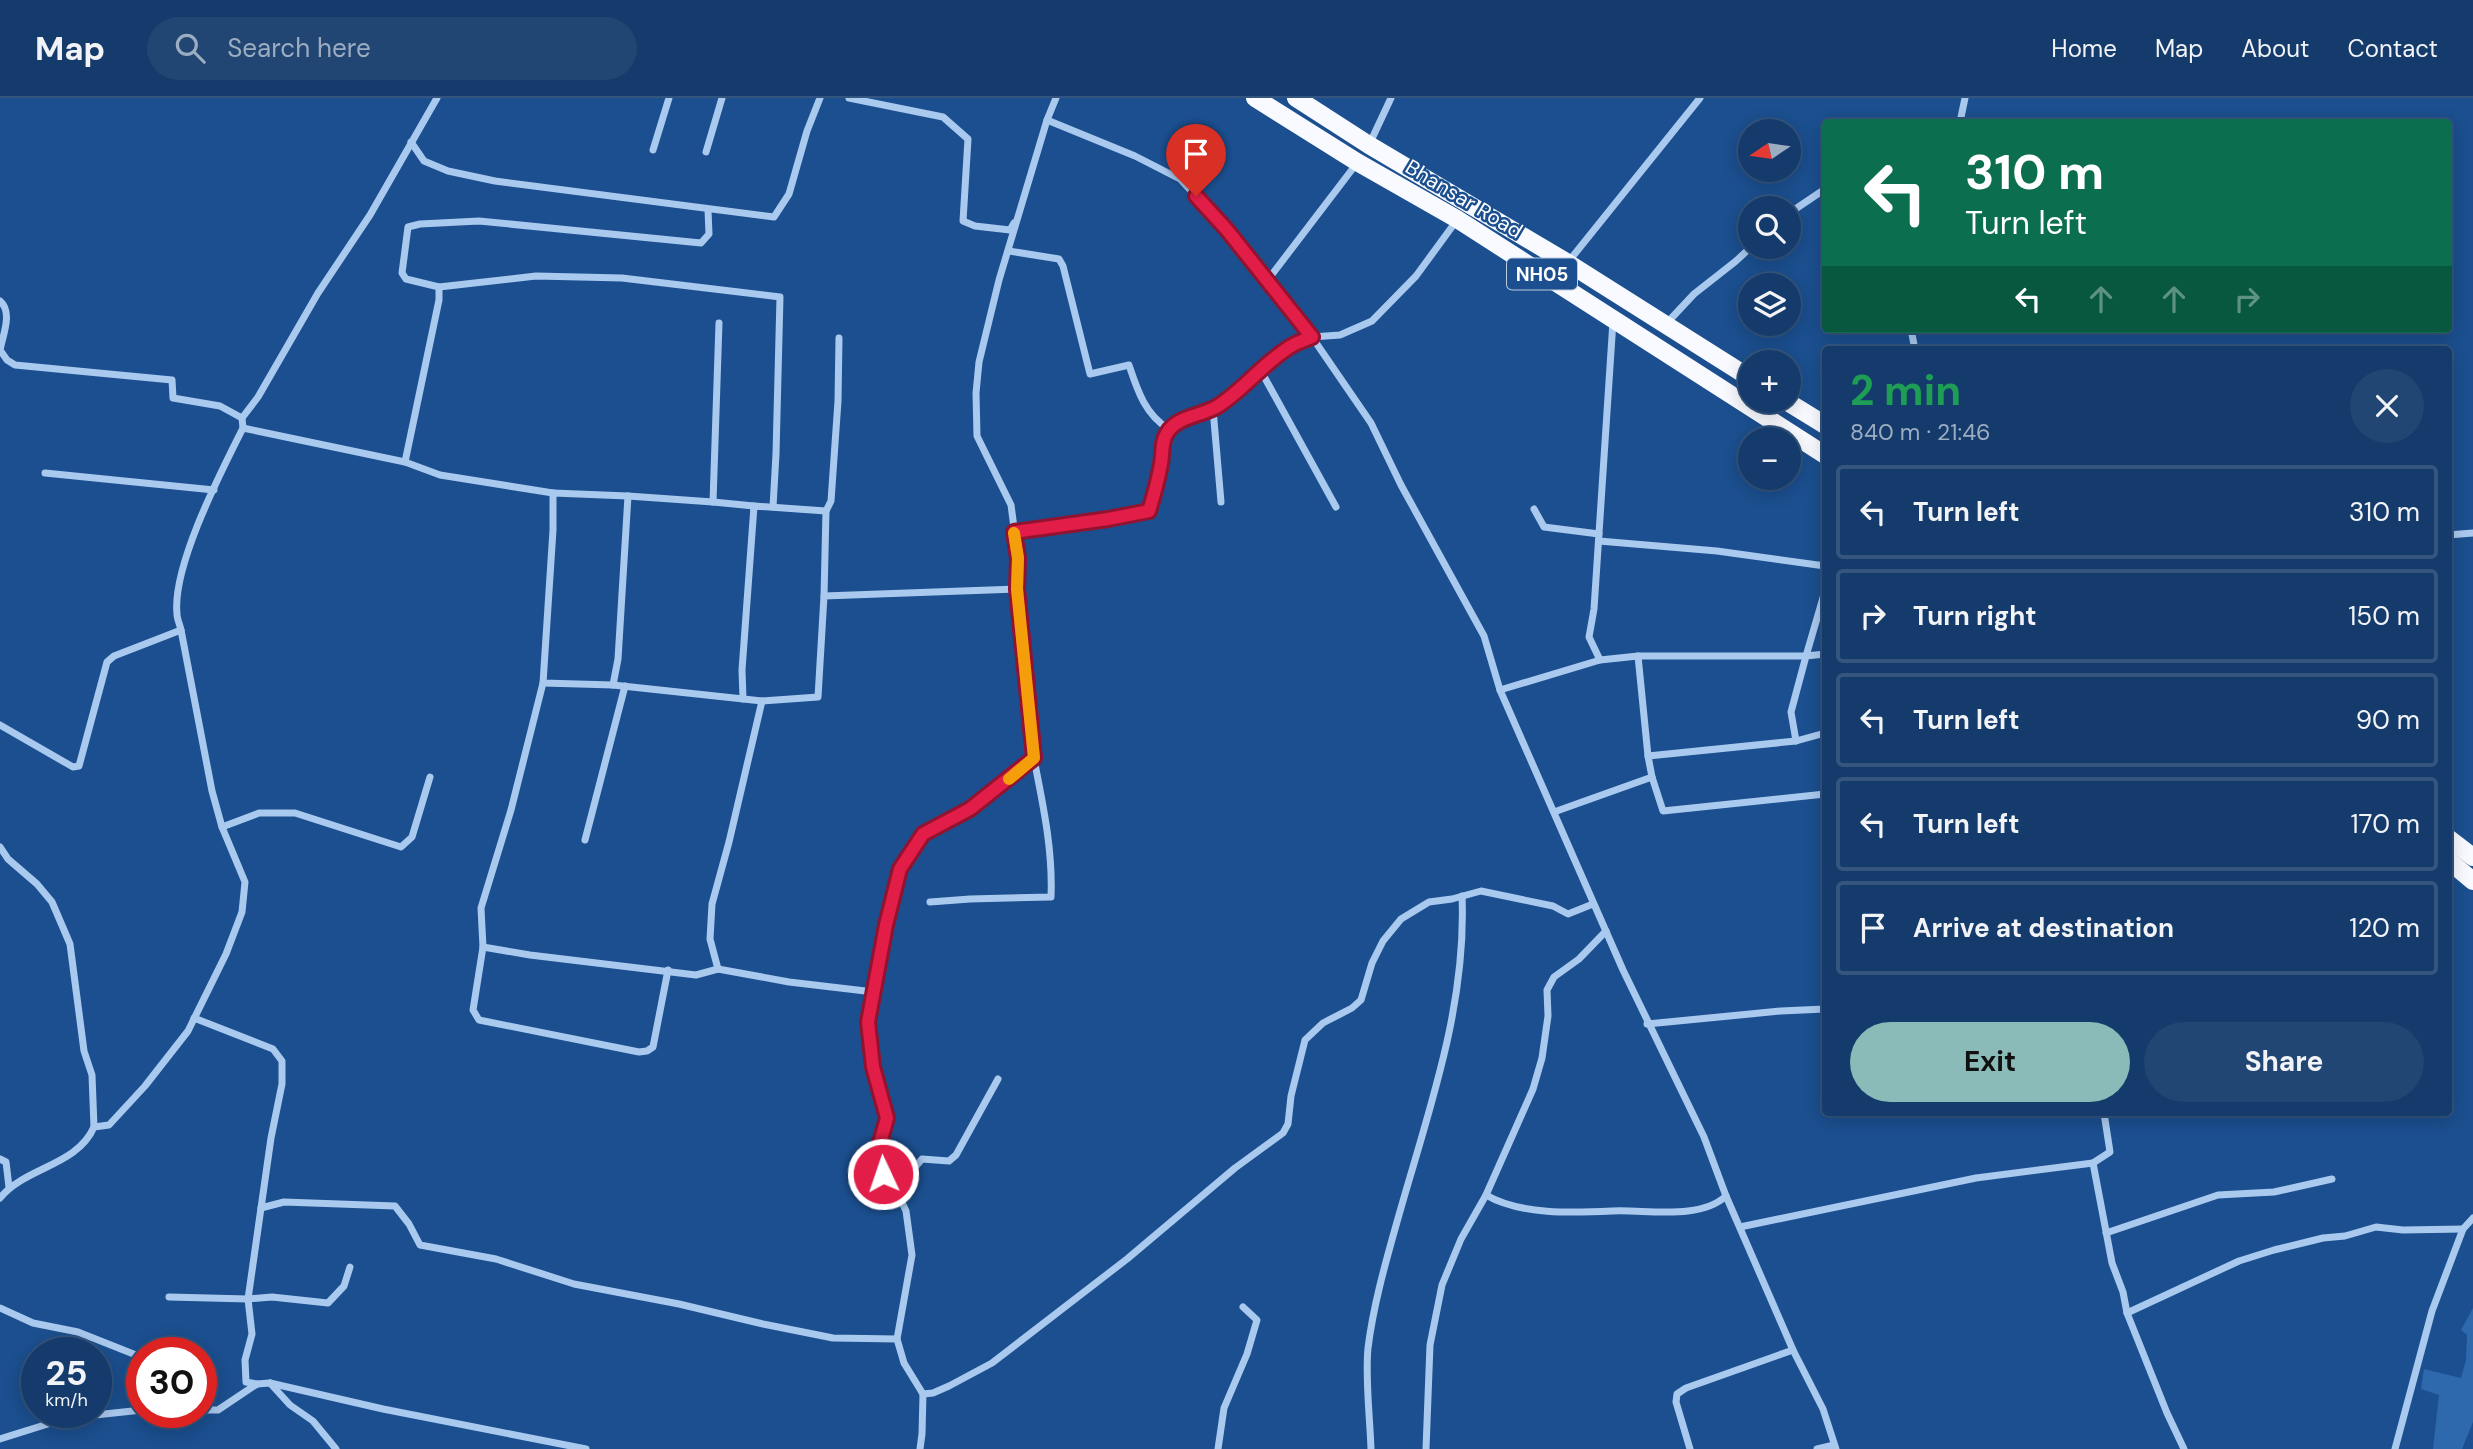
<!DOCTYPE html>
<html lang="en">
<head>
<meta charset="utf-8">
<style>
	body { margin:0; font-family:"DM Sans",sans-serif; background:#214673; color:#f1f3f6; height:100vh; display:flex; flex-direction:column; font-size:26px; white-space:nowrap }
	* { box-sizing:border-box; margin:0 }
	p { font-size:23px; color:#9dadc1 }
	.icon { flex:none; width:38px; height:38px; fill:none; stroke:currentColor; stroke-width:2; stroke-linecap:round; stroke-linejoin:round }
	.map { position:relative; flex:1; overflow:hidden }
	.details { position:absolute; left:1822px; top:248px; width:630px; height:770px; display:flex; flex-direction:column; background:#143b6b; border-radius:7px; box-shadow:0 4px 18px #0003,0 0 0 2px #33557e }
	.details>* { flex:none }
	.top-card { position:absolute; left:1822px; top:21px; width:630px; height:214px; border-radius:7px; box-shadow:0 4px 18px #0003,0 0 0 2px #33557e; background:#0b6e4f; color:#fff; overflow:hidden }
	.needle { width:46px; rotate:257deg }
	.controls { position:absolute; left:1738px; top:21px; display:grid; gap:14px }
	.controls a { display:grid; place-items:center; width:63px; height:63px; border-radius:50%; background:#143b6b; box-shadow:0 4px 18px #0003,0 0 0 2px #33557e; font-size:35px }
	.speed { position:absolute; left:21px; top:1239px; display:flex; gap:14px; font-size:35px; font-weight:700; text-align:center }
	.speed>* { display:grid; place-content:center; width:91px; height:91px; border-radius:50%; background:#143b6b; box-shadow:0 4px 18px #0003,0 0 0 2px #33557e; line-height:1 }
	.speed small { font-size:18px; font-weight:400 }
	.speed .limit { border:10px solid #d22; background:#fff; color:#111 }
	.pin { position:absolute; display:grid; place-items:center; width:60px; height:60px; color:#fff; margin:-72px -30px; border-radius:50% 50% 50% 0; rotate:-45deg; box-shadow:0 0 7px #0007 }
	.pin .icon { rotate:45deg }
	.me { position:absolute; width:77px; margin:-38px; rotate:357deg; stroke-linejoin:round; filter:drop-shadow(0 0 5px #0008) }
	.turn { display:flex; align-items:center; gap:24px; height:147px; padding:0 28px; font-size:32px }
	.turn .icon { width:91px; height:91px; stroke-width:2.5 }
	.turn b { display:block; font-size:49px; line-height:60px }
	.lanes { display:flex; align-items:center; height:66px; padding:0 28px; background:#0003; justify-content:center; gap:35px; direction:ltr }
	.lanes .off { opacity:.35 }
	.round { display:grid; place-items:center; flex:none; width:74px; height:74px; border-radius:37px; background:#214673 }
	.head { display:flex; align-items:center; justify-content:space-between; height:119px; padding:0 28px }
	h1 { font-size:42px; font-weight:700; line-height:52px; color:#1e9e55 }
	.cta { display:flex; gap:14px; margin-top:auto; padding:14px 28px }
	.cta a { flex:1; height:80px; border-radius:42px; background:#8bbbb9; color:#111; font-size:28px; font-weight:700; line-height:80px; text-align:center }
	.cta a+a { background:#214673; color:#f1f3f6 }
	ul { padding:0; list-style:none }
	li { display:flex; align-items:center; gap:21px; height:94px; margin:0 14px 10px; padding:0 14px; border:4px solid #33557e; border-radius:7px }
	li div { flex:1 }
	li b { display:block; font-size:26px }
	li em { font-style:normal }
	header { display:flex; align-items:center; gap:42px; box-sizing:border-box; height:98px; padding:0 35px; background:#143b6b; border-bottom:2px solid #33557e }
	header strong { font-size:33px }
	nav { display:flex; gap:38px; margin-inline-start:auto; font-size:24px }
	.search { width:490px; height:63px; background:#214673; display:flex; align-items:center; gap:18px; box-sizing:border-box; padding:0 24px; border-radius:38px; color:#9dadc1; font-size:26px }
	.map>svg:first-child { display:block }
	.green { fill:#2e69ad }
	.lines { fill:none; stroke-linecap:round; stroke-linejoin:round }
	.minor { stroke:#a9c9ee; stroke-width:7 }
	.trunk { stroke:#f8faff; stroke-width:18 }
	.route-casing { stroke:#92132f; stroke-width:18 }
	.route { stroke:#e11d48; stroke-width:12 }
	.slow { stroke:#f59e0b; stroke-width:12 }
	.labels { text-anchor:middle; stroke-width:5; stroke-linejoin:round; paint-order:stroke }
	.shield { fill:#1b4f8f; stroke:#bbcadd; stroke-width:2 }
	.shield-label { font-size:19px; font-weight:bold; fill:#fff }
	.street-label { font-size:21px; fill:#fff; stroke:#1b4f8f }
</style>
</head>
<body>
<header>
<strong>Map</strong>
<div class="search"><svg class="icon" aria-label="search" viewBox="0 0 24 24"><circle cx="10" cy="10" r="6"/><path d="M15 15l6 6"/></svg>Search here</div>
<nav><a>Home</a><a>Map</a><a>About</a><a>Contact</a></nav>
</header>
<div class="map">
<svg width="2473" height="1351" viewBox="0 0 2473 1351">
	<rect width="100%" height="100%" fill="#1b4f8f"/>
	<!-- green -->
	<path class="green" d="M2473,1210V1324L2462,1351H2433L2439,1297L2421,1291L2424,1271L2461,1280L2466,1262L2467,1237L2461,1232Z"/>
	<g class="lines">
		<!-- minor -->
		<g class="minor">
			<path d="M849,0L943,19L968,41L963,123L975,128L1010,132L1014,125"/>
			<path d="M1047,22L1135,58L1180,81L1227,132L1312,239L1371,325L1401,387L1484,538L1500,592L1623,872L1704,1039L1726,1098L1793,1252L1823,1311L1836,1351"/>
			<path d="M1960,24L1965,0"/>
			<path d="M411,44L424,63L448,73L495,83L774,119L789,96L807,33L820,0"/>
			<path d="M1369,47L1391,0"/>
			<path d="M653,52L669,0"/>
			<path d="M706,54L722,0"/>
			<path d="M1788,116L1825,91"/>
			<path d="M1009,153L1059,161L1063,168L1090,276L1129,267C1137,291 1145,317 1169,331"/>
			<path d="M1569,163L1700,0"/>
			<path d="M1267,183L1357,65"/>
			<path d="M439,189L536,178L622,180L780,199L776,356L773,409"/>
			<path d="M0,203C13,214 3,237 0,252L7,262L15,267L172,282L173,300L220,308L242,320"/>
			<path d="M719,225L713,404L628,398L553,395V432L543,585L613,587L762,603L818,599L824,498L1017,491"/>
			<path d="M1665,227L1694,196L1736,163L1751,149"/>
			<path d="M1911,231L1915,252"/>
			<path d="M1261,273L1336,409"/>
			<path d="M1213,311L1221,404"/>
			<path d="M243,330L405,364"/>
			<path d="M45,375L214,392"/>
			<path d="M553,395L440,377L405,364L439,202V189L406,181L402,175L408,129L420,126L479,123L701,145L709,136L708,112"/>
			<path d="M713,404L754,408"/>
			<path d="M1534,411L1544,429L1599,436"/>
			<path d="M1014,434L1108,421L1149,413L1157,385L1163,341L1169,331L1175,325L1210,313L1238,295L1272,262L1290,248L1312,239L1340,237L1372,223L1416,178L1457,122"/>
			<path d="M2448,437L2473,435"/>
			<path d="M1599,443L1717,453L1825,468"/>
			<path d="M824,498L826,413"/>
			<path d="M1638,558L1648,658L1796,643L1825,635"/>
			<path d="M1600,562L1638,558H1806L1825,493"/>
			<path d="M543,585L511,712L481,810L483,849L473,912L479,922L639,954L647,953L653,949L668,872"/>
			<path d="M613,587L618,561L628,398"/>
			<path d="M1500,592L1600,562L1589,539L1594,511L1613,223"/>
			<path d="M743,601L742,572L754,408L826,413L831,403L838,303L839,240"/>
			<path d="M0,627L73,669L79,668L107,564L114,558L181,532"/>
			<path d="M1796,643L1791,614L1806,558L1825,556"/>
			<path d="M1652,679L1663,713L1825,696"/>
			<path d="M1554,714L1652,679L1648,658"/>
			<path d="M222,729L259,715H295L401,749L412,739L430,679"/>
			<path d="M585,742L625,588"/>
			<path d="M0,749L8,761L37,786L52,804L70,846L84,953L92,977L94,1029"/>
			<path d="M930,804L970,801L1051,799C1053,752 1043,707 1034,661"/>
			<path d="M483,849L530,857L696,877L718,871L789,884L874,894"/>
			<path d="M718,871L710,841L712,806L729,744L762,603"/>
			<path d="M194,920L273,951L282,963V986L271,1040L248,1201L252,1236L245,1262L246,1284L257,1286"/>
			<path d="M1647,926L1781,913L1825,911"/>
			<path d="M0,1061L6,1064L9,1089"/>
			<path d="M2093,1065L2110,1054L2104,1015"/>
			<path d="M896,1092L922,1061L949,1063L956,1057L998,981"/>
			<path d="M1486,1097C1520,1117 1573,1115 1612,1113C1645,1111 1699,1123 1726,1098"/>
			<path d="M0,1100C25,1069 77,1068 94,1029L109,1027L145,988L188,933L226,856L242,814L245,784L222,729L212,693L181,532C180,527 177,521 177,516C172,468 221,374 243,330L242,320L258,299L318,195L370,117L437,0"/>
			<path d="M261,1110L284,1104L395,1108L409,1126L420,1147L496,1161L574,1186L679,1206L763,1226L833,1240L897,1241"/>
			<path d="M1740,1129L1976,1080L2093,1065L2112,1165L2123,1194L2127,1215L2167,1315L2184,1351"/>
			<path d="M2106,1135L2218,1097L2274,1094L2332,1081"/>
			<path d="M169,1199L248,1201L272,1199L328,1205L344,1188L350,1169"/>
			<path d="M0,1210L33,1225L78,1234L136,1257"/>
			<path d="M2127,1215L2239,1163L2274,1152L2323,1140L2345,1138L2376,1129L2403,1132L2463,1131"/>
			<path d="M270,1285L290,1307L313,1323L336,1351"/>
			<path d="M923,1296L933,1295L949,1288L992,1265L1127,1161L1235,1070L1283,1035L1288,1026L1291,998L1305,942L1323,925L1352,910L1361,902L1372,865L1383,843L1401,821L1429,804L1452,801L1481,793L1553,808L1568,816L1593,806"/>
			<path d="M201,1312H218L257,1286L270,1285L383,1311L586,1351"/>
			<path d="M0,1341L67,1320L142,1312"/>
			<path d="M920,1351L922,1336L923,1296L904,1265L897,1241L912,1157L906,1113L896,1092L883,1076L880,1045L887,1020L873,969L868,924L886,827L900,771L923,736L970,711L1034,661L1017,491L1018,460L1011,407L977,338L976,295L979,264L999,182L1047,22L1056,0"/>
			<path d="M1218,1351L1224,1310L1247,1256L1257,1222L1243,1209"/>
			<path d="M1371,1351C1370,1320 1365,1280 1368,1250C1373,1210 1384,1170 1395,1131C1425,1022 1467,913 1462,798"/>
			<path d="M1426,1351L1430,1247L1442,1187L1461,1141L1486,1097L1533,991L1542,960L1548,918L1547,892L1554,879L1579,861L1606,833"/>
			<path d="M1690,1351L1676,1304L1677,1296L1686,1290L1793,1252"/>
			<path d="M1817,1351L1834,1347"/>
			<path d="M2395,1351L2432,1213L2463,1131L2473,1120"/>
		</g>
		<!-- trunk -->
		<g class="trunk">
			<path d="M1255,0L1357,64L1457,121L1825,357"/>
			<path d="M1296,0L1369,47L1568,165L1750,280"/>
			<path d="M1786,303L1825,327"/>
			<path d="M2448,740L2473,759"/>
			<path d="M2448,762L2473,783"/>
		</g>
	</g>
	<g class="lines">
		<!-- route casing -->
		<g class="route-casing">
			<path id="route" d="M883,1076L880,1045L887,1020L873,969L868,924L886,827L900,771L923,736L970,711L1034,660L1017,491L1018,460L1014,434L1108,421L1149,413C1154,397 1158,382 1161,366C1163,355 1161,344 1167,335C1177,318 1202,318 1218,308C1244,291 1262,267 1288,250C1295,245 1304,242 1312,239L1227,132L1196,98"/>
		</g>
		<!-- route -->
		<use href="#route" class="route"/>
		<!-- slow -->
		<path class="slow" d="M1009,681L1034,660L1017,491L1018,460L1014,435"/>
	</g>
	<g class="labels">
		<!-- shield labels -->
		<rect class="shield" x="1507" y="160.5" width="70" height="31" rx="5"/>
		<g class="shield-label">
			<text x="1542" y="183">NH05</text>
		</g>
		<!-- street labels -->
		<g class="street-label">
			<text transform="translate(1464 101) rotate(31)" y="7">Bhansar Road</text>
		</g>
	</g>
</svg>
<div class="controls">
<a><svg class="needle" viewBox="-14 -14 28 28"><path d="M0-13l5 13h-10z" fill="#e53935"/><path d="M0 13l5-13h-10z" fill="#9dadc1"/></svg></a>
<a><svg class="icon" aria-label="search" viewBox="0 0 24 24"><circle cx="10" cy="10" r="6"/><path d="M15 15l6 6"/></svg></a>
<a><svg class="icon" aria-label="layers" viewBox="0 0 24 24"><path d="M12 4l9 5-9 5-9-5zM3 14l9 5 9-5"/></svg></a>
<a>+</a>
<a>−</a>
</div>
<div class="speed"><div>25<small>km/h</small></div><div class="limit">30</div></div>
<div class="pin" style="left:1196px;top:98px;background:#d93025"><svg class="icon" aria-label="arrive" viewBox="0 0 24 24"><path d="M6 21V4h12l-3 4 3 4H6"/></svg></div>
<svg class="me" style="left:883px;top:1076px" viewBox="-20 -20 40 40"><circle r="17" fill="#e11d48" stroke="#fff" stroke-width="3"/><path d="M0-11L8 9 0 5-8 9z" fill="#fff"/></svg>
<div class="top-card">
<div class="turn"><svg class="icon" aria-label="left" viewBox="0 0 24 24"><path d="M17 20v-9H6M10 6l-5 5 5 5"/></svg><div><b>310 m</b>Turn left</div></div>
<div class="lanes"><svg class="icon" aria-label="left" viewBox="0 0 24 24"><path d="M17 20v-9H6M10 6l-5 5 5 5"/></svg><svg class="icon off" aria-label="ahead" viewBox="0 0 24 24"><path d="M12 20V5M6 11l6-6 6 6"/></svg><svg class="icon off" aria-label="ahead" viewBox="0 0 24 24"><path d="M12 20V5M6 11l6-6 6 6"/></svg><svg class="icon off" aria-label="right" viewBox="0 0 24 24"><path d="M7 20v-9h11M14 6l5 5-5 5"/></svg></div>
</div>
<section class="details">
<div class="head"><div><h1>2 min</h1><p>840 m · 21:46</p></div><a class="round"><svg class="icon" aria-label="close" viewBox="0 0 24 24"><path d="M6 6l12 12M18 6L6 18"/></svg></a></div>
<ul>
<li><svg class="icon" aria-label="left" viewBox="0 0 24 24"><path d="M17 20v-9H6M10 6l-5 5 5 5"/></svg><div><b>Turn left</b></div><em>310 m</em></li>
<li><svg class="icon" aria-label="right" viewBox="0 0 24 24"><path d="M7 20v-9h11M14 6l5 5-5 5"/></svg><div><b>Turn right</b></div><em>150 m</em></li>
<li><svg class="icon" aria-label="left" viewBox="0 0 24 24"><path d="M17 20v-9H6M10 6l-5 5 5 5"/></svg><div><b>Turn left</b></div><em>90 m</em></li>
<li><svg class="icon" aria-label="left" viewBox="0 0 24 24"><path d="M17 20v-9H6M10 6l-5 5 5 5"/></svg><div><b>Turn left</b></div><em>170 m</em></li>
<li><svg class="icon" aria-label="arrive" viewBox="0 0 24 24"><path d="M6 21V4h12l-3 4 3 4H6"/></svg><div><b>Arrive at destination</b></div><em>120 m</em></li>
</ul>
<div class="cta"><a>Exit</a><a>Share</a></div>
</section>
</div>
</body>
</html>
